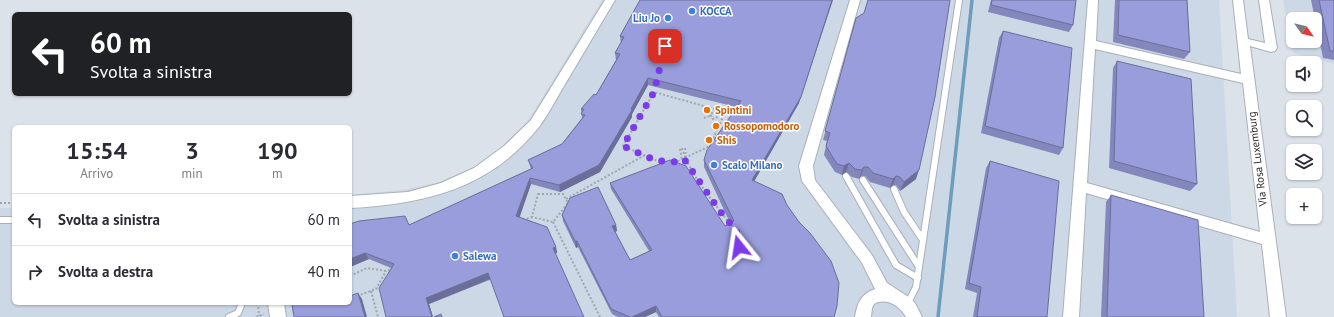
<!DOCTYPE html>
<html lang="it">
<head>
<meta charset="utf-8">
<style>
	body { margin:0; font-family:"PT Sans",sans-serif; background:#f2f2f3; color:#2b2b33; height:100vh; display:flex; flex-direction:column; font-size:15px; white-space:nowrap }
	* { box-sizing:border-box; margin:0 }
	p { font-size:13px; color:#7c7c81 }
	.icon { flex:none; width:22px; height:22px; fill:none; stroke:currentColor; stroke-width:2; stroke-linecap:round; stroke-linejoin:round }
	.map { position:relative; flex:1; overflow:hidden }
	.side { position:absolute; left:12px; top:125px; width:340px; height:180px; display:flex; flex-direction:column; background:#fff; border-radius:6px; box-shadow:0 1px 3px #0004 }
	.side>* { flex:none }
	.top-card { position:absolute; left:12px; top:12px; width:340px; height:84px; border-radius:6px; box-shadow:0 1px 3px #0004; background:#202124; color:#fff; overflow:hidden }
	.needle { width:26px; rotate:124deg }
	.tools { position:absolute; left:1286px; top:12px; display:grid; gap:8px }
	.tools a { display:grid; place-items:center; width:36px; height:36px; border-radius:6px; background:#fff; box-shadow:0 1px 3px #0004; font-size:20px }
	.pin { position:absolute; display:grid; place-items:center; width:34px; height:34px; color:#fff; margin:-17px; border-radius:8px; box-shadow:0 2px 6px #0006 }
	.me { position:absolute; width:44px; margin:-22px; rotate:345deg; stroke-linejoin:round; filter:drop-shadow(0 0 3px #0008) }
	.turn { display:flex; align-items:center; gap:14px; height:84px; padding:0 12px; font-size:18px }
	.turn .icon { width:52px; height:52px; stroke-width:2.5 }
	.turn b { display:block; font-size:28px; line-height:34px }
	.eta { display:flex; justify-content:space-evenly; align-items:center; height:68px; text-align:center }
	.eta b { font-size:24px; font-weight:800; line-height:28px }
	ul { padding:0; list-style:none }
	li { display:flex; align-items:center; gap:12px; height:52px; padding:0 12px; border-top:1px solid #e1e1e2 }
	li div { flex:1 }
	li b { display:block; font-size:15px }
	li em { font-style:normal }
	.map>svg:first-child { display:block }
	.built { fill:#ccd8e5; fill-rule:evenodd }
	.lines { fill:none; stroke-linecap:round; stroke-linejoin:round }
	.stream { stroke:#6e9dbb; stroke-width:3.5 }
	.lane-casing { stroke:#a9b0b7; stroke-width:8 }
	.street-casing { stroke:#a9b0b7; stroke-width:2 }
	.path { stroke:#a1a6ac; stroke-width:2; stroke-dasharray:2 2; stroke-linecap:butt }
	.lane { stroke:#fff; stroke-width:6 }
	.street { fill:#fff; fill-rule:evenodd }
	.wall { fill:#8487bc }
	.shaded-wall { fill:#6b6e99 }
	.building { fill:#999ddb; stroke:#6b6e99 }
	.route { stroke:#7c3aed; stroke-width:7; stroke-dasharray:0 12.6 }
	.shop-dot { fill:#3f7fe0; stroke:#fff; stroke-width:1.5 }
	.food-dot { fill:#e8710a; stroke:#fff; stroke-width:1.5 }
	.labels { text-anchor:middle; stroke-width:3; stroke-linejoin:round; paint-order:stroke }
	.shop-label { font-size:11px; font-weight:bold; fill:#366cbe; stroke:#fff; text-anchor:start }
	.food-label { font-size:11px; font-weight:bold; fill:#c56008; stroke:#fff; text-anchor:start }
	.street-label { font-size:11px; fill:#242629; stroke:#fff }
</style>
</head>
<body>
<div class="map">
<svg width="1334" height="317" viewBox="0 0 1334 317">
	<rect width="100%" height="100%" fill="#dbe2e9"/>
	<!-- built -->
	<g class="built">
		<path d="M602,0H1219L1237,317H0V208H14V303H350V195L403,190L436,183L464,172L490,158L514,138L529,119Z"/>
		<path d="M1283,0H1334V64L1293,53ZM1293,19H1315V41H1293Z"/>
	</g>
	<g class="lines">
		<!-- stream -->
		<path class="stream" d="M938,317L972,0"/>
		<!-- lane casing -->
		<g class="lane-casing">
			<g id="lane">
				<path d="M846,176L896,265L918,278"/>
				<path d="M863,180L919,267"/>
				<path d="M894,189L904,212L923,240"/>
				<path d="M0,220H14"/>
				<path d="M909,307L910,299L916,287L959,0"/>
				<path d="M229,317L238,313L242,303"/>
			</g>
		</g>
		<!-- street casing -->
		<g class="street-casing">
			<g id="street">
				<path d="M605,0H615C598,29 581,57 564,86C556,99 548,115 539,127C490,189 424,204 350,208V196L408,192L441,183L474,168L504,146L531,120Z"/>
				<path d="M850,0H860L813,166L815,180L872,255L887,283L907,296L915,303L922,317H906C900,306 886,297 874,304L872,308L871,317H855C857,303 861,294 875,289L862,263L802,181L799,166Z"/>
				<path d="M1088,0H1098L1096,41L1241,74L1233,0H1243L1248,39L1265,43L1259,0H1269L1277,48L1275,51L1271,52L1250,46L1286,317H1270L1262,244L1086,193L1079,317H1063ZM1095,49L1243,83L1260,232L1087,183Z"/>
				<path d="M268,303H284L286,317H270Z"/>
			</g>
		</g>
		<!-- path -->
		<g class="path">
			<path d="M716,114L718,117L713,119L710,114L717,111"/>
			<path d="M704,118L710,116"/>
			<path d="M682,148C691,177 713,201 731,225"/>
			<path d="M685,148L686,158"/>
			<path d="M680,149L682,160"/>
			<path d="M668,162H660L623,146L654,92L725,112L733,109L736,105"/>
			<path d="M674,163L710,146L725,112"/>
			<path d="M538,194H563L568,203L553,222L532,217Z"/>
			<path d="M566,199L645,155"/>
			<path d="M0,203H14"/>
			<path d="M523,220L532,217"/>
			<path d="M553,222L600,317"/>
			<path d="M350,276L367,268L386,271L392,269"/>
			<path d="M371,291L378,317"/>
			<path d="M357,296L376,289L386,271"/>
			<path d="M258,303L259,316"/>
			<path d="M256,317L264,314"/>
		</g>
		<!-- lane -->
		<use href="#lane" class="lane"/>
		<!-- street -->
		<use href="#street" class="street"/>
	</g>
	<!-- wall -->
	<g class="wall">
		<path d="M640,0L799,103L754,181L834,317H659L656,312L645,317H618L612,314L578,247L576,248L563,221L562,215L616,225L617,231L615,232L630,260L649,251L611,189L610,183L725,226L730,223L704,167V160L736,107L648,85L632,114V117L600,172L560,192L531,184L519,217L556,247L557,253L429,304L433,317L391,268L369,259L350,267V224L409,225L531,169L528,160L562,144L582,118L581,109L596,95L616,60L615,53L621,43L620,36Z"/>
		<path d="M991,0H1076L1073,25L1069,32L988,12Z"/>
		<path d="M1115,0H1187L1190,52L1184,59L1113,42Z"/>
		<path d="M1311,0H1334V60L1323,58Z"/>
		<path d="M856,18L916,179L900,191L896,185H893L890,188L870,182L865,176H861L859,179L852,177L846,172L842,175L835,172L824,155L827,141L823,140Z"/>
		<path d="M1003,31L1063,148L1059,155L981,133L999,38Z"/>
		<path d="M1117,61L1197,184L1190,191L1109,168L1113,68Z"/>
		<path d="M990,161L1047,317H973L977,293L965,289L986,168Z"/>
		<path d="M1111,195L1204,317H1101L1106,202Z"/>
	</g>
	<!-- shaded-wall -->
	<g class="shaded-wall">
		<path d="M832,0H833L799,103L751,187L752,180Z"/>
		<path d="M648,78V85L632,114V117L600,172L560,192L559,185L631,109Z"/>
		<path d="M849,163L846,172L842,175L844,166Z"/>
		<path d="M864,167L861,176L859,179L862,170Z"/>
		<path d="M919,170L916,179L900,191L904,182Z"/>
		<path d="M896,176L893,185L890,188L893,179Z"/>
		<path d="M530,178L531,184L518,222L516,216Z"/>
		<path d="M616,225L617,231L613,233L612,226Z"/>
		<path d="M575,241H577L578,247L576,248Z"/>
		<path d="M556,247L557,253L554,254L553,248Z"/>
		<path d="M365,253L369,259L350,267V259Z"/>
		<path d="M488,273L490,279L429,304L433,317H432L426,298Z"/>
		<path d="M358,293L362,299L367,317H365Z"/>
		<path d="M656,306V312L645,317H632Z"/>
	</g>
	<!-- building -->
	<g class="building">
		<path d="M640,0H832L801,97L752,180L782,194L787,205L799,222L810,233L831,261L839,283L837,306L834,317H662L656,306L632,317H630L611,309L577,241H575L562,215L570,198L598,187L616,225L612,226L630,260L652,250L610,183L670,160L686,166L725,226L734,221L704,160L707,150L741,101L648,78L631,109L632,110L599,165L559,185L530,178L516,216L547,227L556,247L553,248L584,317H504L488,273L426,298L432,317H386L379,288L394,264L365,253L350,259V224L359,221L405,216L409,225L533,168L528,160L562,144L585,115L581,114L584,109H581L594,94L596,95L620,54L615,53L624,37L620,36Z"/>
		<path d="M868,0H950L935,97L919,170L904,182L900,177L896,176L893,179L873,173L868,167H864L862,170L855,169L849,163L844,166L837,164L826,146L830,133L825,131L856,18L864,13Z"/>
		<path d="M992,0H1076L1073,25L991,5Z"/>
		<path d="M1119,0H1187L1190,52L1118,35Z"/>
		<path d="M1319,0H1334V51H1330Z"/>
		<path d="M1003,31L1072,48L1063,148L985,126Z"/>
		<path d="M1117,61L1191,79L1197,184L1114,161Z"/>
		<path d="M990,161L1059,181L1047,317H977L981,287L969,283Z"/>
		<path d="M1111,195L1198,220L1204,317H1107Z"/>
		<path d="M358,293L365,317H294L292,305L293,304V303H350V296Z"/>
		<path d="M441,314L442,317H434Z"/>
	</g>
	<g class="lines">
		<!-- route -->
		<path class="route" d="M665,46L654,92L623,146C642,154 664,168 684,159L719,210L735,229L738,235L739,247"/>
	</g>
	<!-- markers -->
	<g class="shop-dot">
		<circle cx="692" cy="11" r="4"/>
		<circle cx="668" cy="18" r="4"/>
		<circle cx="714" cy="165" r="4"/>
		<circle cx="455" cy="256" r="4"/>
	</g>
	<g class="food-dot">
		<circle cx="707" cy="110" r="4"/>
		<circle cx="716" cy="126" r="4"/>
		<circle cx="709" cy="140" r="4"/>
	</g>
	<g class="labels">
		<!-- shop labels -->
		<g class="shop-label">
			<text x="700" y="15">KOCCA</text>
			<text x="660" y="22" text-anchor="end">Liu Jo</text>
			<text x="722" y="169">Scalo Milano</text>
			<text x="463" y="260">Salewa</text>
		</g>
		<!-- food labels -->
		<g class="food-label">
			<text x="715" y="114">Spintini</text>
			<text x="724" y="130">Rossopomodoro</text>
			<text x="717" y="144">Shis</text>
		</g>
		<!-- street labels -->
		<g class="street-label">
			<text transform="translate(1257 159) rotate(-97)" y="4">Via Rosa Luxemburg</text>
		</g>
	</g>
</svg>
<div class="tools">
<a><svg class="needle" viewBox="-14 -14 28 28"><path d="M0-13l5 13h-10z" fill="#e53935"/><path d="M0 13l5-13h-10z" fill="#7c7c81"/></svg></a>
<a><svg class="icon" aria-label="sound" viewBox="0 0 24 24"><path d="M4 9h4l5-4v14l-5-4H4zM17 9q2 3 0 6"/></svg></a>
<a><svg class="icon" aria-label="search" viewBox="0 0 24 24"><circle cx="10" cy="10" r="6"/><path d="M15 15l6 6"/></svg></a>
<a><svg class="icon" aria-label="layers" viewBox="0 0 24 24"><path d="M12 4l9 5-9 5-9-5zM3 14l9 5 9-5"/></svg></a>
<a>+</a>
</div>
<div class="pin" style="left:665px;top:46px;background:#d93025"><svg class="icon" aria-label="arrive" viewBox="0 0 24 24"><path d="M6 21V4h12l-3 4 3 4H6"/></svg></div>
<svg class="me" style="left:739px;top:247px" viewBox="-20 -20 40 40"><path d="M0-17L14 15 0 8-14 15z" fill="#7c3aed" stroke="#fff" stroke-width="4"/></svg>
<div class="top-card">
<div class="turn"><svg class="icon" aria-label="left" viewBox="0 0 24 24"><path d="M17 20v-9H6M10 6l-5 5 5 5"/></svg><div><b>60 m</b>Svolta a sinistra</div></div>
</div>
<section class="side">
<div class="eta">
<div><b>15:54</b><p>Arrivo</p></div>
<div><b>3</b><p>min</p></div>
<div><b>190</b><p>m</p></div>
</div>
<ul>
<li><svg class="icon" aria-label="left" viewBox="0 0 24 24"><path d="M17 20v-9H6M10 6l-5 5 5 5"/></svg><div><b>Svolta a sinistra</b></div><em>60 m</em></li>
<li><svg class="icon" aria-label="right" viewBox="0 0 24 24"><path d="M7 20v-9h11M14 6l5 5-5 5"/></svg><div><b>Svolta a destra</b></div><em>40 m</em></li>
</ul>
</section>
</div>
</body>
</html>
